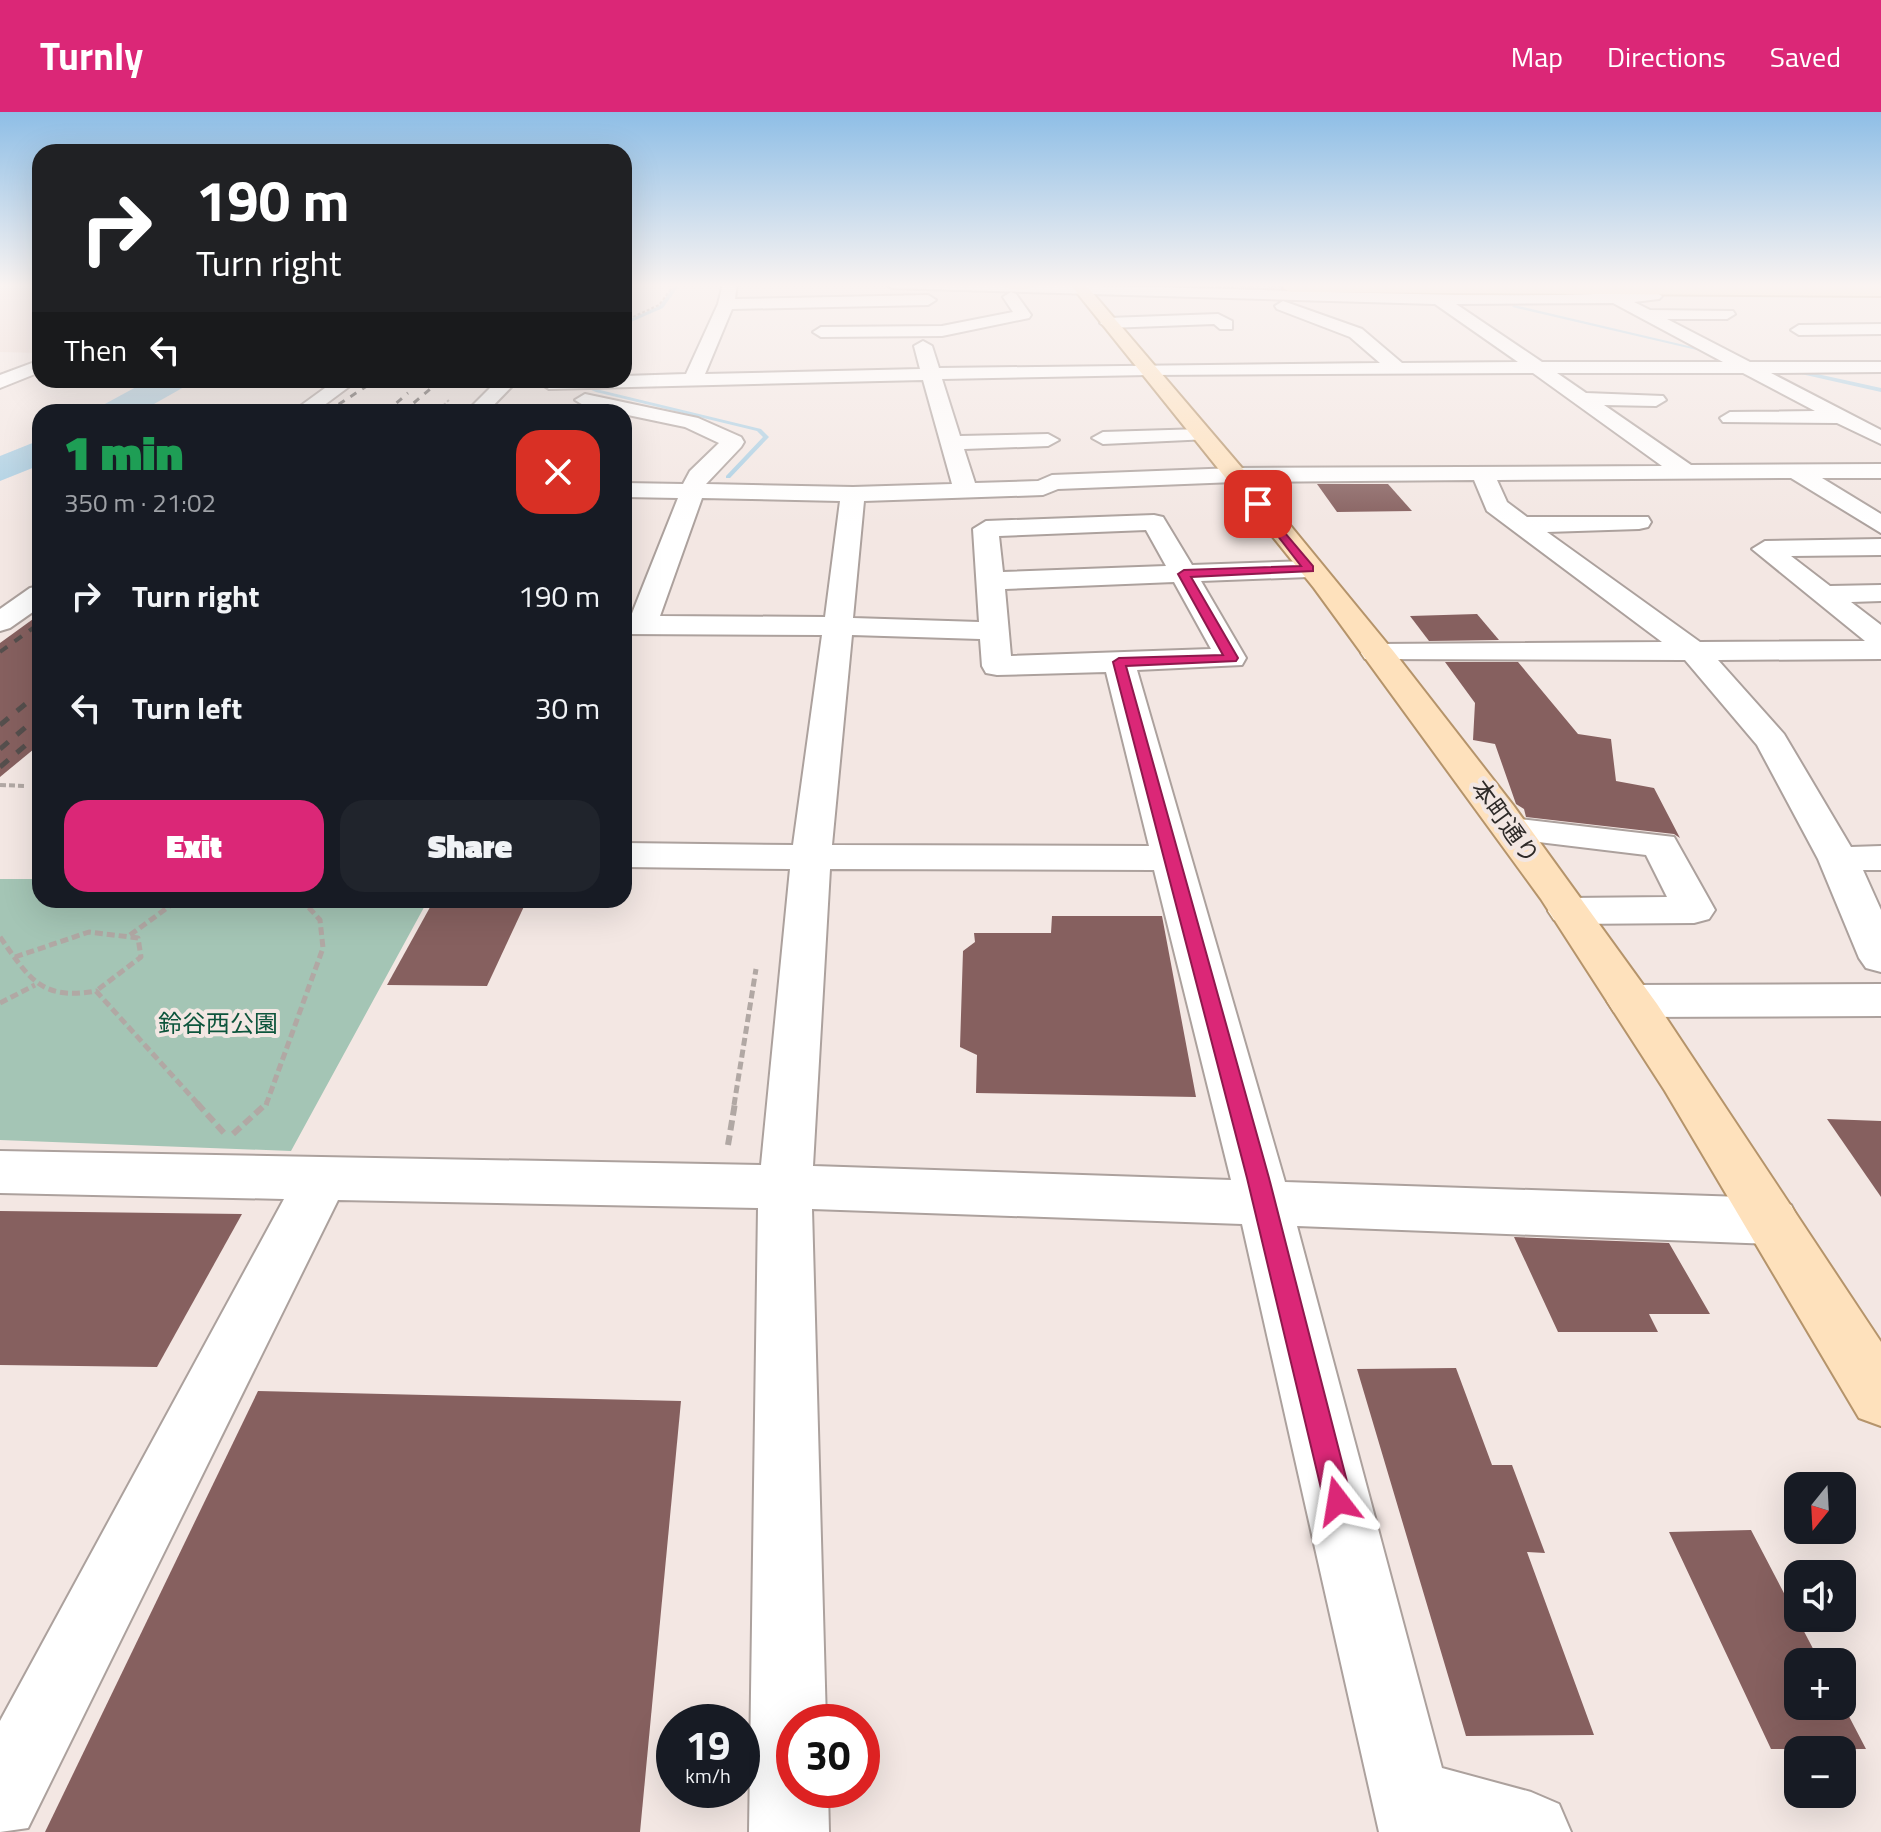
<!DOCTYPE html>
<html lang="en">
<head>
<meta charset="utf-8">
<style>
	body { margin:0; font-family:"Titillium Web","Noto Sans JP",sans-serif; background:#20242c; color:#f1f3f6; height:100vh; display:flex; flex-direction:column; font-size:30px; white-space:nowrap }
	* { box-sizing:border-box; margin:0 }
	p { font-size:26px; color:#9ea1a6 }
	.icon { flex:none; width:44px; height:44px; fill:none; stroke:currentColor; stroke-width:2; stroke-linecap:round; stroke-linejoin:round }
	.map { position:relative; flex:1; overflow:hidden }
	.sheet { position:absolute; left:32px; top:292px; width:600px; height:504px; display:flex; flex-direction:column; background:#171b24; border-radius:24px; box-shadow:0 8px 32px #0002 }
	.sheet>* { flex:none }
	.top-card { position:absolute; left:32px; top:32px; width:600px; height:244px; border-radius:24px; box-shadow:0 8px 32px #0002; background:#202124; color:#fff; overflow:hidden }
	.needle { width:52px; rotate:198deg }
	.tools { position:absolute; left:1784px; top:1360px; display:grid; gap:16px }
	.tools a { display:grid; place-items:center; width:72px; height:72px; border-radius:16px; background:#171b24; box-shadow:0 8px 32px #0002; font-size:40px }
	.speed { position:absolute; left:656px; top:1592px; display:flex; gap:16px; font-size:40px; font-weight:700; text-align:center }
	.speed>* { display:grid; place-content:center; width:104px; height:104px; border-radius:50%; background:#171b24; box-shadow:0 8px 32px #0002; line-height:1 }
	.speed small { font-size:20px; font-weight:400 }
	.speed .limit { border:12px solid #d22; background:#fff; color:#111 }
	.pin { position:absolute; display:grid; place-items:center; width:68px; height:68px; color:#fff; margin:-34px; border-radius:16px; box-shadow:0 4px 12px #0006 }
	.me { position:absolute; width:88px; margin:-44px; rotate:346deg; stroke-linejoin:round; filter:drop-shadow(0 0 6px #0008) }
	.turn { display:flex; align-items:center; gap:28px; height:168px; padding:0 32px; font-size:36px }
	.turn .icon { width:104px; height:104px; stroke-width:2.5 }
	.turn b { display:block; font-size:56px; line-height:68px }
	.then { display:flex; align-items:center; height:76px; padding:0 32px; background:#0003; gap:16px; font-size:30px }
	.round { display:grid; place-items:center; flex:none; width:84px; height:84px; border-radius:24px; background:#20242c }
	.summary { display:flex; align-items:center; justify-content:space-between; height:136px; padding:0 32px }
	h1 { font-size:48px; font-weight:800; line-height:60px; color:#1e9e55 }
	.primary-button { display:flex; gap:16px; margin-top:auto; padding:16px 32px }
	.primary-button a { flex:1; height:92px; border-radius:24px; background:#db2777; color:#fff; font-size:32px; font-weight:800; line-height:92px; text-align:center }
	.primary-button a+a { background:#20242c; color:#f1f3f6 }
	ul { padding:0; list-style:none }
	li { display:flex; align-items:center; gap:24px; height:112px; padding:0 32px }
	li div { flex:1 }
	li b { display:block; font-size:30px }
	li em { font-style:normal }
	header { display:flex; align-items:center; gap:48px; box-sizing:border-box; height:112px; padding:0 40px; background:#db2777; color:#fff }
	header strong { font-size:38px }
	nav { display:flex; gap:44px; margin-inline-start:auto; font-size:28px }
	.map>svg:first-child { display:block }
	.built { fill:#edd9d2 }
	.green { fill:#a4c5b5 }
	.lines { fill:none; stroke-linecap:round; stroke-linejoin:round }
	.stream { fill:#a8cee3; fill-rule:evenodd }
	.river { fill:#a8cee3; fill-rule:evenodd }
	.building { fill:#86605f }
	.major-tunnel { stroke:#ccc1be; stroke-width:17; stroke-dasharray:17 8; stroke-linecap:butt }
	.minor-casing { stroke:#aca19d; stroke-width:4 }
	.major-casing { stroke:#b5946b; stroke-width:4 }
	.path-far3 { stroke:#b1a8a4; stroke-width:2; stroke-dasharray:3 2; stroke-linecap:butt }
	.path-far2 { stroke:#b1a8a4; stroke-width:4; stroke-dasharray:6 3; stroke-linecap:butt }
	.path-far1 { stroke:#b1a8a4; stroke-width:5; stroke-dasharray:8 4; stroke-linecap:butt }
	.path { stroke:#b1a8a4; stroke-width:6; stroke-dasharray:10 5; stroke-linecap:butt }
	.minor { fill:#fff; fill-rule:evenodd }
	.major { fill:#fee1bc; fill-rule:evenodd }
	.rail-far2 { stroke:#554f4d; stroke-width:3; stroke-dasharray:7 7; stroke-linecap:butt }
	.rail-far1 { stroke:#554f4d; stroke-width:4; stroke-dasharray:9 9; stroke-linecap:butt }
	.rail { stroke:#554f4d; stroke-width:5; stroke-dasharray:11 11; stroke-linecap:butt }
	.route { fill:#db2777; stroke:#8e194d; stroke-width:2 }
	.labels { text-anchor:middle; stroke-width:8; stroke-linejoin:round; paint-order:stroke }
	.street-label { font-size:24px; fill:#2e2a28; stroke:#f3e7e3 }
	.park-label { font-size:24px; fill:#0d553c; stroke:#f3e7e3 }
</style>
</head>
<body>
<header>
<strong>Turnly</strong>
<nav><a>Map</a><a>Directions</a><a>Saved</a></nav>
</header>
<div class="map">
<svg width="1881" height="1720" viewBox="0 0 1881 1720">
	<rect width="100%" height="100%" fill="#f3e7e3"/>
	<!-- built -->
	<path class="built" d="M0,172H40V241L0,240Z"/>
	<!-- green -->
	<path class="green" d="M0,767H40V788H428L291,1039L0,1028Z"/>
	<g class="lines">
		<!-- stream -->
		<g class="stream">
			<path d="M676,172H680L663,196L624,213V210L659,194Z"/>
			<path d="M1514,193L1714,240L1716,241L1714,242L1512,195Z"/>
			<path d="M1790,256L1881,276V280L1788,259Z"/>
			<path d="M567,268H575L600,278L761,317L769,325L730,366H726V364L763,325L757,319L596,280Z"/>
		</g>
		<!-- river -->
		<g class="river">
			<path d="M149,268H189L184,275L140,300H98L103,293Z"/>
			<path d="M40,328V353L0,369V344Z"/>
		</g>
	</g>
	<!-- building -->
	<g class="building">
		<path d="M1317,372H1388L1412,399L1337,400Z"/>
		<path d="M40,502V632L0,665V531Z"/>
		<path d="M1477,502L1499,528L1429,529L1410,504Z"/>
		<path d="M1445,550H1518L1578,622L1611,627L1616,669L1654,676L1680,726L1674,722L1526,705L1524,697L1516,692L1495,632L1473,628L1475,591Z"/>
		<path d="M434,788H527L487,874L387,873Z"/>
		<path d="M1052,804H1162L1196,985L976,981L977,943L960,935L963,839L975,830L974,821H1051Z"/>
		<path d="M1827,1007L1881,1009V1085Z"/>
		<path d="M0,1099L242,1102L157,1255L0,1253Z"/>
		<path d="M1514,1125L1669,1131L1710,1202H1649L1658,1220H1558Z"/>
		<path d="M1456,1256L1492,1353H1512L1545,1441L1527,1440L1594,1623L1466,1624L1357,1257Z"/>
		<path d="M258,1279L681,1289L640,1720H45Z"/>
		<path d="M1751,1418L1820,1550H1798V1594L1842,1591L1866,1637H1771L1669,1420Z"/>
	</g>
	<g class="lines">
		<!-- major-tunnel -->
		<g class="major-tunnel">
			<path d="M1142,172L1290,176"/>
			<path d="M1029,173L1126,175"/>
		</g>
		<!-- minor casing -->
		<g class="minor-casing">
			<g id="minor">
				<path d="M723,172H737L735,187L928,183L936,188L928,193L732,197L705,262L920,257L914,234L923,229L932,234L939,256L1380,251L1350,225L1277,197L1275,194L1283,189L1362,217L1402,251L1518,250L1435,192L892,176L885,172C1022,172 1159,175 1297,179C1416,182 1535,187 1654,179L1662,184L1659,187L1634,190L1650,198L1733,199L1735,202L1727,207H1667L1750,250H1881V260L1771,261L1881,318V332L1837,311L1723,310L1720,306L1730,300L1815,299L1743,261H1557L1586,281L1663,284L1666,288L1656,294L1604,293L1691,353L1881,352V366H1822L1881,402V421L1791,366L1497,368L1507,390L1527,405H1648L1651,410L1648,415L1639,417L1547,420L1700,530L1865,529L1752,437L1765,429L1881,427V443L1791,444L1830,474L1881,473V489L1851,490L1881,513V547L1718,548L1784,622L1851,735L1881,734V758H1863L1881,798V860L1866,856L1859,846L1818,747L1757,633L1685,548L1365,547L1361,541L1365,535L1376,532L1662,530L1487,399L1474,368L1235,370L1058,377L1043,383L864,389L853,506L979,510L973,417L986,409L1154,403L1163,405L1192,453L1309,449L1319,451L1322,457L1319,463L1309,465L1201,469L1246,546L1242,553L1137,558L1285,1070L1772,1086L1791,1093L1799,1109L1791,1125L1772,1132L1297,1114L1442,1656L1531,1680L1559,1692L1571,1720H1379L1242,1112L812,1097L826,1610H794V1678H828L829,1720H749L758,1096L338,1088L28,1716L0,1720V1609L284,1087L0,1081V1039L761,1053L790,757L624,755V731L793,733L822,523L624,522V504H631L678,386L624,385V371L683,372L690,359L719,331L685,315L585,294L575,288L585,282L698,306L741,325L744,330L741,335L706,372L853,375L952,372L923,268L549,277L540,271L542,268H624V264L686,262L718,192ZM1613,191L1723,250H1542L1456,192ZM1533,261L1662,354L1235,356L1052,363L1038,369L975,371L964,337L1048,334L1059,328L1048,322L960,324L942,267L1148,263ZM702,386L840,389L825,505L660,504ZM1146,418L1166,454L1003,460L999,424ZM1174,470L1211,537L1011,544L1005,477ZM852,523L980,527L982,554L986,561L997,563L1106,560L1149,734L832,733ZM830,757L1154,758L1231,1068L813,1054Z"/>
				<path d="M1011,180L1016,182L1031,203L1029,206L942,224L821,225L813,220L821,215L942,214L1013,200L1003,185Z"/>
				<path d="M1218,202L1232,209V217H1220L1214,212L1108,216L1100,211L1108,206Z"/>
				<path d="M1881,212V222L1799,223L1791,218L1799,213Z"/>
				<path d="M40,248V260L0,276V263Z"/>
				<path d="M336,268H358L315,300H292Z"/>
				<path d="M498,268H518L487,300H466Z"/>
				<path d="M1202,317L1209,319L1213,323L1209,327L1103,332L1092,326L1103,320Z"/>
				<path d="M40,474V495L10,516L0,519V497L30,476Z"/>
				<path d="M1511,706L1674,725L1715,798L1709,807L1694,811L1569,812L1554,808L1548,799L1554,790L1569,786L1667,785L1646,743L1498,725L1492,717L1498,709Z"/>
				<path d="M1881,872V904L1630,905L1614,900L1607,889L1614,878L1630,873Z"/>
			</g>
		</g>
		<!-- major casing -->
		<g class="major-casing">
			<g id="major">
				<path d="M1001,172H1036V173C1029,180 1008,179 1001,172Z"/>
				<path d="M1070,172H1085L1271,390L1394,540L1513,693L1657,892L1881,1230V1314L1859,1306L1665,979L1541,787L1314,476Z"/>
				<path d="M1285,173L1881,174V184L1290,180L1283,176Z"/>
			</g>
		</g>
		<!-- path-far3 -->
		<g class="path-far3">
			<path d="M624,209L659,193L671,177L670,172"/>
			<path d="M436,300L449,288"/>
		</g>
		<!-- path-far2 -->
		<path class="path-far2" d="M0,673L26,674"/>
		<!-- path-far1 -->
		<g class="path-far1">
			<path d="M130,823L178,788"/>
			<path d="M0,825C29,866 41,889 96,879L199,993"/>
			<path d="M15,845L89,820L138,826L141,845L96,879"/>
			<path d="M0,891L35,873"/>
			<path d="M266,993L323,836L320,808L302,788"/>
			<path d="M734,993L756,857"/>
		</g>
		<!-- path -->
		<g class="path">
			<path d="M197,991L224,1021"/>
			<path d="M233,1022L267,991"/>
			<path d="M728,1033L735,991"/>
		</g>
		<!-- minor -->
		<use href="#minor" class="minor"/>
		<!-- major -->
		<use href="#major" class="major"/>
		<!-- rail-far2 -->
		<g class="rail-far2">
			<path d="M327,300L376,268"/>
			<path d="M386,300L408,281"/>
			<path d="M403,300L441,268"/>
		</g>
		<!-- rail-far1 -->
		<path class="rail-far1" d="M0,540L40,511"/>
		<!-- rail -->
		<g class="rail">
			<path d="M0,613L40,580"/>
			<path d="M0,637L40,603"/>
			<path d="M0,655L40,621"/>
		</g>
	</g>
	<!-- sky -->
	<linearGradient id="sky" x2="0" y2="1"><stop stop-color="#8ebee6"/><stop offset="0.42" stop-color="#faf4f2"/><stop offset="1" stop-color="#faf4f2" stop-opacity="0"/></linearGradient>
	<rect width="1881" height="413" fill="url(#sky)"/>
	<!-- route -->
	<path class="route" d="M1258,389L1313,454V459L1191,465L1238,546L1236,549L1126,554L1269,1066L1352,1389L1348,1399L1338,1403L1328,1399L1324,1389L1247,1066L1113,550L1119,546L1223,543L1178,462L1184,458L1301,454L1253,392Z"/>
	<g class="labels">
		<!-- street labels -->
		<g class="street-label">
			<text transform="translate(1505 710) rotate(54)" y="8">本町通り</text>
		</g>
		<!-- park labels -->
		<g class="park-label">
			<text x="218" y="920">鈴谷西公園</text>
		</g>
	</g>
</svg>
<div class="tools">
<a><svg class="needle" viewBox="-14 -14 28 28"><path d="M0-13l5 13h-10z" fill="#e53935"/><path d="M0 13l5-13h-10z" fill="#9ea1a6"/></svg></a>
<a><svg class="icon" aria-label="sound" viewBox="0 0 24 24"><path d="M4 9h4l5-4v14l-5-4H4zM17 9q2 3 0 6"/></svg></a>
<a>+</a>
<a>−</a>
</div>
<div class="speed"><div>19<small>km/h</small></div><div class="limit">30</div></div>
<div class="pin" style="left:1258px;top:392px;background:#d93025"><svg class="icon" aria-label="arrive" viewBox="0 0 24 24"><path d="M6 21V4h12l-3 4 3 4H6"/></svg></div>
<svg class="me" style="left:1338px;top:1389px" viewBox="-20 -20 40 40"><path d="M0-17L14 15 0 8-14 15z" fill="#db2777" stroke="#fff" stroke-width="4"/></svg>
<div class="top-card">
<div class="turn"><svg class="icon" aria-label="right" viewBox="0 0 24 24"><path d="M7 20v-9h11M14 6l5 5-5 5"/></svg><div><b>190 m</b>Turn right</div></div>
<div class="then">Then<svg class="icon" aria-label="left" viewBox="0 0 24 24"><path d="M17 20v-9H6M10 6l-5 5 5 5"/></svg></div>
</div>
<section class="sheet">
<div class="summary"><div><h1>1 min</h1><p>350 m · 21:02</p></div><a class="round" style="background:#d93025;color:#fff"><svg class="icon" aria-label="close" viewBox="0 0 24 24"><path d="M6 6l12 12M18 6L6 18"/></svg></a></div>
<ul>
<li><svg class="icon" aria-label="right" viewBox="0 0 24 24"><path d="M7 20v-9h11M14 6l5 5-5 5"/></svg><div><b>Turn right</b></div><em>190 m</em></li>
<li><svg class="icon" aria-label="left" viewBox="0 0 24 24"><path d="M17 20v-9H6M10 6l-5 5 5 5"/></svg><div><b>Turn left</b></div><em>30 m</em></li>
</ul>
<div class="primary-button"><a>Exit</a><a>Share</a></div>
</section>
</div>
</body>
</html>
